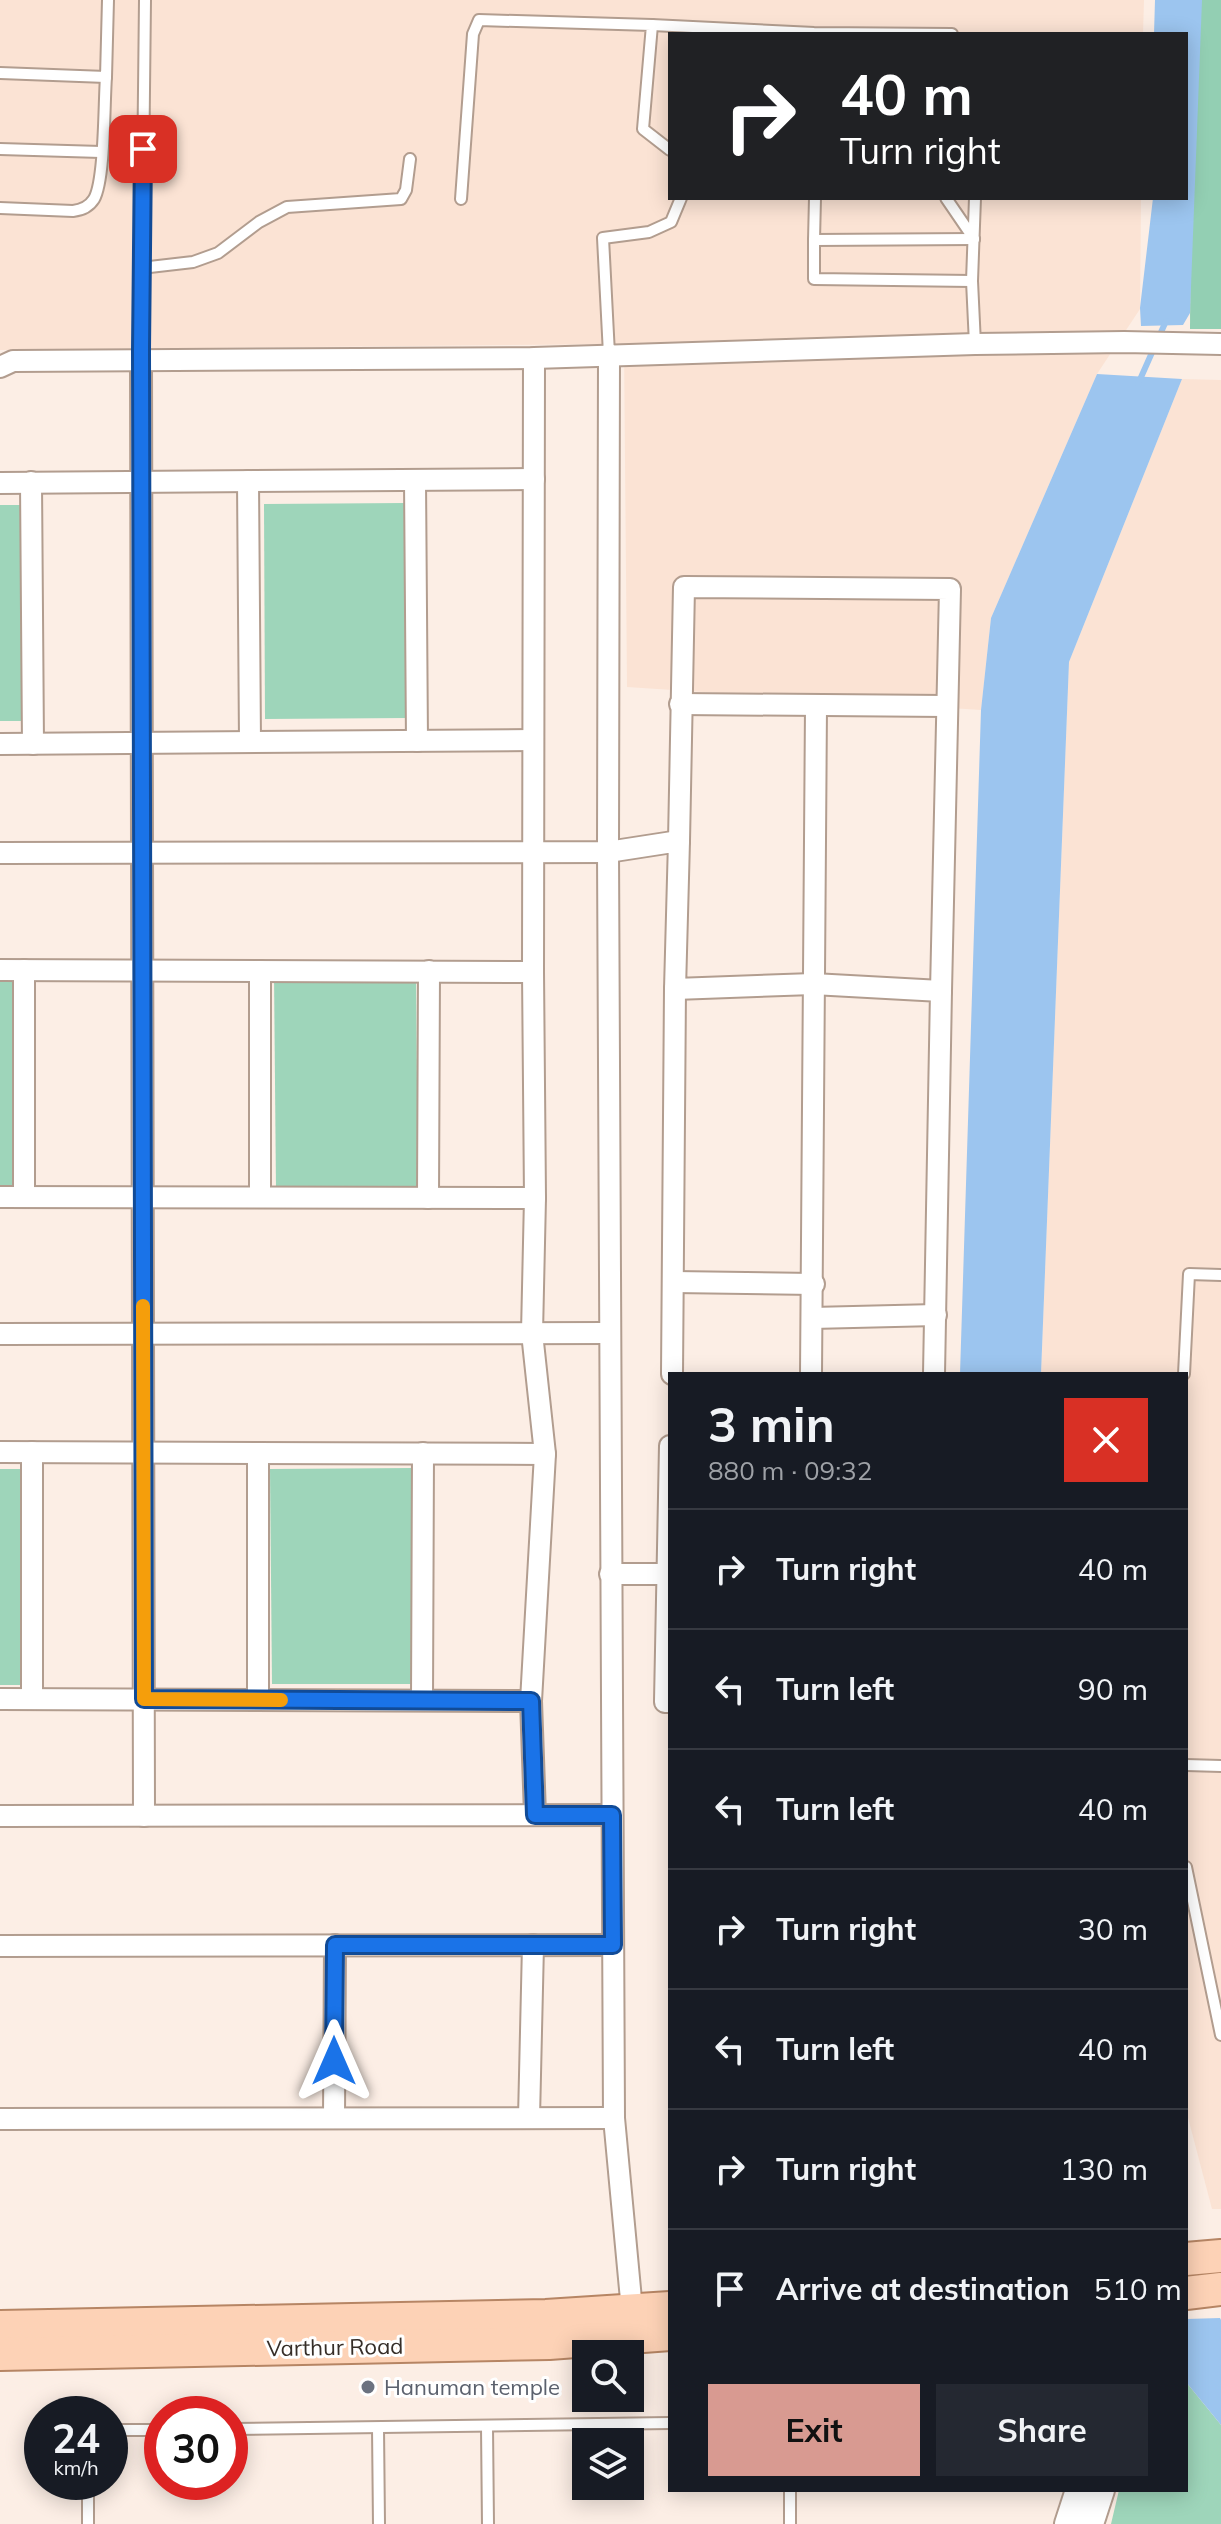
<!DOCTYPE html>
<html lang="en">
<head>
<meta charset="utf-8">
<style>
	body { margin:0; font-family:Mulish,sans-serif; background:#242831; color:#f1f3f6; height:100vh; display:flex; flex-direction:column; font-size:30px; white-space:nowrap }
	* { box-sizing:border-box; margin:0 }
	p { font-size:26px; color:#9ea1a6 }
	.icon { flex:none; width:44px; height:44px; fill:none; stroke:currentColor; stroke-width:2; stroke-linecap:round; stroke-linejoin:round }
	.map { position:relative; flex:1; overflow:hidden }
	.details { position:absolute; left:668px; top:1372px; width:520px; height:1120px; display:flex; flex-direction:column; background:#171b24; border-radius:0px; box-shadow:0 4px 20px #0003 }
	.details>* { flex:none }
	.top-card { position:absolute; left:668px; top:32px; width:520px; height:168px; border-radius:0px; box-shadow:0 4px 20px #0003; background:#202124; color:#fff; overflow:hidden }
	.tools { position:absolute; left:572px; top:2340px; display:grid; gap:16px }
	.tools a { display:grid; place-items:center; width:72px; height:72px; border-radius:0px; background:#171b24; box-shadow:0 4px 20px #0003; font-size:40px }
	.speed { position:absolute; left:24px; top:2396px; display:flex; gap:16px; font-size:40px; font-weight:700; text-align:center }
	.speed>* { display:grid; place-content:center; width:104px; height:104px; border-radius:50%; background:#171b24; box-shadow:0 4px 20px #0003; line-height:1 }
	.speed small { font-size:20px; font-weight:400 }
	.speed .limit { border:12px solid #d22; background:#fff; color:#111 }
	.pin { position:absolute; display:grid; place-items:center; width:68px; height:68px; color:#fff; margin:-34px; border-radius:16px; box-shadow:0 4px 12px #0006 }
	.me { position:absolute; width:88px; margin:-44px; rotate:0deg; stroke-linejoin:round; filter:drop-shadow(0 0 6px #0008) }
	.turn { display:flex; align-items:center; gap:28px; height:168px; padding:0 40px; font-size:36px }
	.turn .icon { width:104px; height:104px; stroke-width:2.5 }
	.turn b { display:block; font-size:56px; line-height:68px }
	.round { display:grid; place-items:center; flex:none; width:84px; height:84px; border-radius:0px; background:#242831 }
	.headline { display:flex; align-items:center; justify-content:space-between; height:136px; padding:0 40px }
	h1 { font-size:48px; font-weight:700; line-height:60px }
	.cta { display:flex; gap:16px; margin-top:auto; padding:16px 40px }
	.cta a { flex:1; height:92px; border-radius:0px; background:#d89a91; color:#111; font-size:32px; font-weight:700; line-height:92px; text-align:center }
	.cta a+a { background:#242831; color:#f1f3f6 }
	ul { padding:0; list-style:none }
	li { display:flex; align-items:center; gap:24px; height:120px; padding:0 40px; border-top:2px solid #363941 }
	li div { flex:1 }
	li b { display:block; font-size:30px }
	li em { font-style:normal }
	.map>svg:first-child { display:block }
	.built { fill:#fbe3d4 }
	.green { fill:#9ed5ba }
	.forest { fill:#93cfb3 }
	.water { fill:#9cc5ef }
	.lines { fill:none; stroke-linecap:round; stroke-linejoin:round }
	.stream { stroke:#9cc5ef; stroke-width:6 }
	.service-casing { stroke:#b29d8f; stroke-width:14 }
	.minor-casing { stroke:#b29d8f; stroke-width:24 }
	.tertiary-casing { stroke:#b29d8f; stroke-width:30 }
	.primary-casing { stroke:#b68564; stroke-width:36 }
	.service { stroke:#fff; stroke-width:10 }
	.minor { stroke:#fff; stroke-width:20 }
	.tertiary { stroke:#fff; stroke-width:26 }
	.primary { stroke:#fdd2b6; stroke-width:32 }
	.route-casing { stroke:#114b97; stroke-width:20 }
	.route { stroke:#1a73e8; stroke-width:14 }
	.slow { stroke:#f59e0b; stroke-width:14 }
	.worship-dot { fill:#6b7280; stroke:#fff; stroke-width:3 }
	.labels { text-anchor:middle; stroke-width:6; stroke-linejoin:round; paint-order:stroke }
	.street-label { font-size:22px; fill:#362e28; stroke:#fff }
	.worship-label { font-size:22px; fill:#5b616d; stroke:#fff; text-anchor:start }
</style>
</head>
<body>
<div class="map">
<svg width="1221" height="2524" viewBox="0 0 1221 2524">
	<rect width="100%" height="100%" fill="#fceee5"/>
	<!-- built -->
	<g class="built">
		<path d="M0,0H1144L1143,34H670V198H1141L1140,309L1097,374L991,618L981,710L627,687L624,344L0,350Z"/>
		<path d="M1182,379L1221,380V2209H1212L1186,2110V1374H1041L1069,662Z"/>
	</g>
	<!-- green -->
	<g class="green">
		<path d="M405,503L407,718L265,719L264,504Z"/>
		<path d="M0,505H23L24,721H0Z"/>
		<path d="M274,974H416L418,1189L276,1190Z"/>
		<path d="M0,978H19L20,1194H0Z"/>
		<path d="M412,1468L414,1684H272L270,1469Z"/>
		<path d="M0,1469H22L24,1685H0Z"/>
		<path d="M1186,2382L1221,2425V2524H1111L1119,2490H1186Z"/>
	</g>
	<!-- forest -->
	<path class="forest" d="M1192,0H1221V329H1190Z"/>
	<!-- water -->
	<g class="water">
		<path d="M1155,0H1202L1190,313L1183,325L1141,326L1140,308L1153,198H1186V34H1154Z"/>
		<path d="M1097,374L1182,379L1069,662L1041,1374H960L981,710L991,618Z"/>
		<path d="M1220,2318L1221,2320V2425L1186,2382V2319Z"/>
	</g>
	<g class="lines">
		<!-- stream -->
		<path class="stream" d="M1138,384L1166,321"/>
		<!-- service casing -->
		<g class="service-casing">
			<g id="service">
				<path d="M652,25L814,33L952,34"/>
				<path d="M0,73L106,77L108,0"/>
				<path d="M0,149L101,152"/>
				<path d="M815,198L814,240L974,239"/>
				<path d="M946,198L974,239"/>
				<path d="M975,198L972,281L975,344"/>
				<path d="M461,199L473,34L479,20L652,25L643,129L670,150"/>
				<path d="M0,208L73,211C82,210 89,207 94,199C105,180 104,102 106,77"/>
				<path d="M814,240V279L972,281"/>
				<path d="M141,268L193,262L218,253L259,222L287,207L401,199L406,190L410,159"/>
				<path d="M609,354L603,238L649,232L671,222L681,198"/>
				<path d="M141,360L145,0"/>
				<path d="M1184,1374L1189,1274L1221,1275"/>
				<path d="M1186,1765L1221,1766"/>
				<path d="M1186,1867L1221,2035"/>
				<path d="M487,2427L488,2524"/>
				<path d="M378,2428L379,2524"/>
				<path d="M230,2429L670,2423"/>
				<path d="M110,2430H162"/>
				<path d="M88,2482V2524"/>
				<path d="M790,2490V2524"/>
			</g>
		</g>
		<!-- minor casing -->
		<g class="minor-casing">
			<g id="minor">
				<path d="M609,354L608,852L614,2118L633,2321"/>
				<path d="M534,358L533,972L535,1198L532,1333L545,1454L531,1701L535,1815"/>
				<path d="M141,360L144,1816"/>
				<path d="M0,367L13,361L534,358L975,344L1124,342L1221,344"/>
				<path d="M415,480L417,741"/>
				<path d="M248,481L250,742"/>
				<path d="M31,482L33,744"/>
				<path d="M0,483L534,479"/>
				<path d="M680,704L946,706"/>
				<path d="M0,744L533,740"/>
				<path d="M679,841L684,587L950,589L941,991"/>
				<path d="M0,853L608,852L679,841L675,989L813,984L941,991L934,1374"/>
				<path d="M0,970L533,972"/>
				<path d="M0,1197L535,1198"/>
				<path d="M24,1197V970"/>
				<path d="M260,1197V971"/>
				<path d="M428,1198L429,971"/>
				<path d="M674,1282L814,1284"/>
				<path d="M812,1318L936,1315"/>
				<path d="M0,1334L609,1333"/>
				<path d="M672,1374L675,989"/>
				<path d="M811,1374L816,707"/>
				<path d="M670,1446L665,1702H670"/>
				<path d="M0,1452L545,1454"/>
				<path d="M610,1574H670"/>
				<path d="M0,1699L531,1701"/>
				<path d="M32,1699V1452"/>
				<path d="M258,1700V1453"/>
				<path d="M422,1700L423,1453"/>
				<path d="M0,1816L612,1815"/>
				<path d="M0,1946L613,1945"/>
				<path d="M334,2118L335,1945"/>
				<path d="M529,2118L533,1945"/>
				<path d="M0,2119L614,2118"/>
			</g>
		</g>
		<!-- tertiary casing -->
		<g class="tertiary-casing">
			<g id="tertiary">
				<path d="M1068,2524L1079,2490"/>
				<path d="M1090,2524L1101,2490"/>
			</g>
		</g>
		<!-- primary casing -->
		<g class="primary-casing">
			<g id="primary">
				<path d="M1186,2259L1221,2256"/>
				<path d="M1186,2293L1221,2289"/>
				<path d="M0,2327L546,2316L670,2308"/>
				<path d="M0,2354L549,2343L670,2334"/>
			</g>
		</g>
		<!-- service -->
		<use href="#service" class="service"/>
		<!-- minor -->
		<use href="#minor" class="minor"/>
		<!-- tertiary -->
		<use href="#tertiary" class="tertiary"/>
		<!-- primary -->
		<use href="#primary" class="primary"/>
	</g>
	<g class="lines">
		<!-- route casing -->
		<g class="route-casing">
			<path id="route" d="M143,149L141,350L144,1699L531,1701L535,1815H612L613,1945H335L334,2061"/>
		</g>
		<!-- route -->
		<use href="#route" class="route"/>
		<!-- slow -->
		<path class="slow" d="M143,1306L144,1699L281,1700"/>
	</g>
	<!-- markers -->
	<circle class="worship-dot" cx="368" cy="2387" r="8"/>
	<g class="labels">
		<!-- street labels -->
		<g class="street-label">
			<text transform="translate(335 2347) rotate(-1)" y="8">Varthur Road</text>
		</g>
		<!-- worship labels -->
		<g class="worship-label">
			<text x="384" y="2395">Hanuman temple</text>
		</g>
	</g>
</svg>
<div class="tools">
<a><svg class="icon" aria-label="search" viewBox="0 0 24 24"><circle cx="10" cy="10" r="6"/><path d="M15 15l6 6"/></svg></a>
<a><svg class="icon" aria-label="layers" viewBox="0 0 24 24"><path d="M12 4l9 5-9 5-9-5zM3 14l9 5 9-5"/></svg></a>
</div>
<div class="speed"><div>24<small>km/h</small></div><div class="limit">30</div></div>
<div class="pin" style="left:143px;top:149px;background:#d93025"><svg class="icon" aria-label="arrive" viewBox="0 0 24 24"><path d="M6 21V4h12l-3 4 3 4H6"/></svg></div>
<svg class="me" style="left:334px;top:2061px" viewBox="-20 -20 40 40"><path d="M0-17L14 15 0 8-14 15z" fill="#1a73e8" stroke="#fff" stroke-width="4"/></svg>
<div class="top-card">
<div class="turn"><svg class="icon" aria-label="right" viewBox="0 0 24 24"><path d="M7 20v-9h11M14 6l5 5-5 5"/></svg><div><b>40 m</b>Turn right</div></div>
</div>
<section class="details">
<div class="headline"><div><h1>3 min</h1><p>880 m · 09:32</p></div><a class="round" style="background:#d93025;color:#fff"><svg class="icon" aria-label="close" viewBox="0 0 24 24"><path d="M6 6l12 12M18 6L6 18"/></svg></a></div>
<ul>
<li><svg class="icon" aria-label="right" viewBox="0 0 24 24"><path d="M7 20v-9h11M14 6l5 5-5 5"/></svg><div><b>Turn right</b></div><em>40 m</em></li>
<li><svg class="icon" aria-label="left" viewBox="0 0 24 24"><path d="M17 20v-9H6M10 6l-5 5 5 5"/></svg><div><b>Turn left</b></div><em>90 m</em></li>
<li><svg class="icon" aria-label="left" viewBox="0 0 24 24"><path d="M17 20v-9H6M10 6l-5 5 5 5"/></svg><div><b>Turn left</b></div><em>40 m</em></li>
<li><svg class="icon" aria-label="right" viewBox="0 0 24 24"><path d="M7 20v-9h11M14 6l5 5-5 5"/></svg><div><b>Turn right</b></div><em>30 m</em></li>
<li><svg class="icon" aria-label="left" viewBox="0 0 24 24"><path d="M17 20v-9H6M10 6l-5 5 5 5"/></svg><div><b>Turn left</b></div><em>40 m</em></li>
<li><svg class="icon" aria-label="right" viewBox="0 0 24 24"><path d="M7 20v-9h11M14 6l5 5-5 5"/></svg><div><b>Turn right</b></div><em>130 m</em></li>
<li><svg class="icon" aria-label="arrive" viewBox="0 0 24 24"><path d="M6 21V4h12l-3 4 3 4H6"/></svg><div><b>Arrive at destination</b></div><em>510 m</em></li>
</ul>
<div class="cta"><a>Exit</a><a>Share</a></div>
</section>
</div>
</body>
</html>
